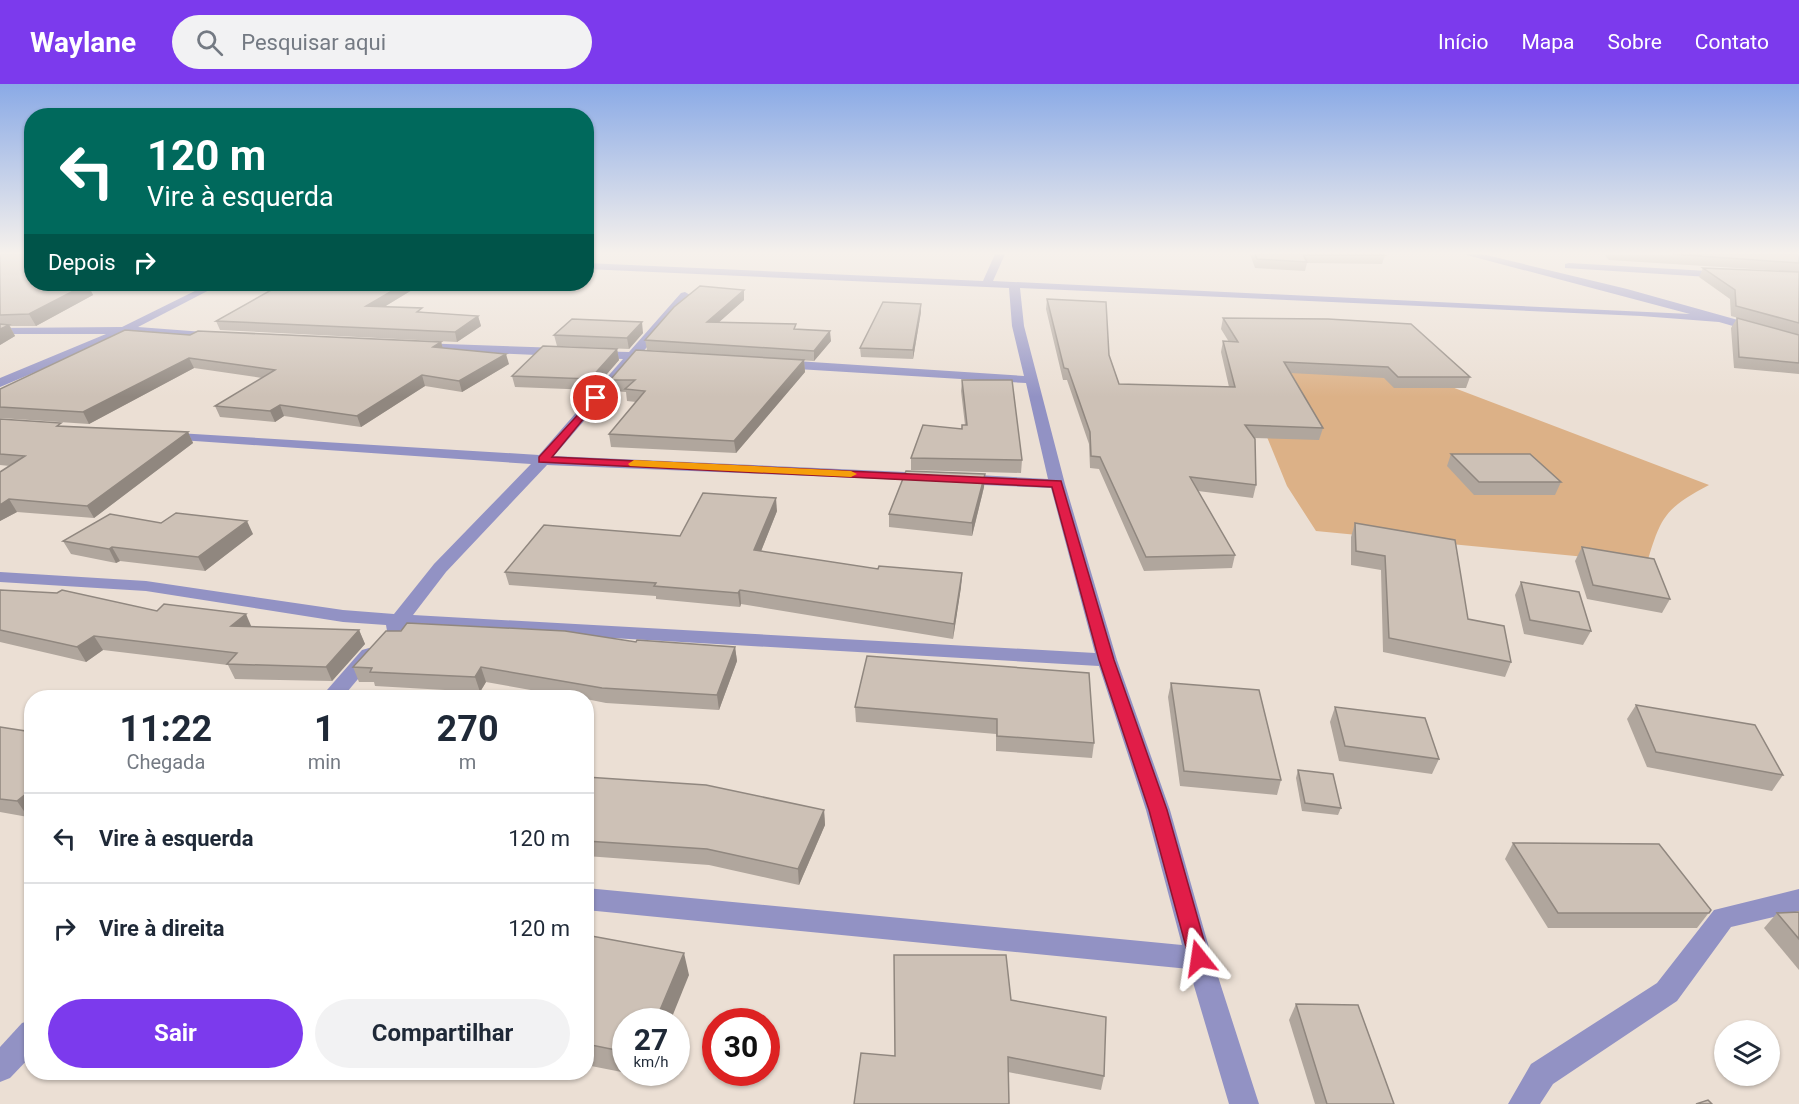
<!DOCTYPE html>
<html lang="pt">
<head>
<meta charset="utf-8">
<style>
	body { margin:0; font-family:Roboto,sans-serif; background:#f2f2f3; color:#1f2937; height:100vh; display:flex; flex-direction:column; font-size:22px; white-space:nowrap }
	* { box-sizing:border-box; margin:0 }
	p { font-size:20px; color:#747a83 }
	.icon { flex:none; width:33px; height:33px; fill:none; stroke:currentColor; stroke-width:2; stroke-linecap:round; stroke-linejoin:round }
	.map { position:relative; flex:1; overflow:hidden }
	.drawer { position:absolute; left:24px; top:606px; width:570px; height:390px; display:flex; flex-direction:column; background:#fff; border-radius:24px; box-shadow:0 2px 4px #0004 }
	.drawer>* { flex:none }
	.guide { position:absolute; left:24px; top:24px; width:570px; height:183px; border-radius:24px; box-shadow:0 2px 4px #0004; background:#00695c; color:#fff; overflow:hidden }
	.tools { position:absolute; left:1714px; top:936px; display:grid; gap:12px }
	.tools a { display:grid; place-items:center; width:66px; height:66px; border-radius:50%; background:#fff; box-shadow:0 2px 4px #0004; font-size:30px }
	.speed { position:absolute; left:612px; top:924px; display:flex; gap:12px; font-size:30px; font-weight:700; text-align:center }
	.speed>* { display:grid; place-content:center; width:78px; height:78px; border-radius:50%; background:#fff; box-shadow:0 2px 4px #0004; line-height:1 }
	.speed small { font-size:15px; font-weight:400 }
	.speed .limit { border:9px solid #d22; background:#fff; color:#111 }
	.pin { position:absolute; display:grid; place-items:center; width:51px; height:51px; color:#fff; margin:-26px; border:3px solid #fff; border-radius:50%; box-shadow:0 2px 6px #0007 }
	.me { position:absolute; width:66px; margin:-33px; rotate:345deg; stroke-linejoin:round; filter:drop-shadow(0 0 4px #0008) }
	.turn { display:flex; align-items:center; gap:21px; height:126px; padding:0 24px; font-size:27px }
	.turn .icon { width:78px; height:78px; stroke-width:2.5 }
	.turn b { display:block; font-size:42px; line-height:51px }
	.then { display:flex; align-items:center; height:57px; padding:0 24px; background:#0003; gap:12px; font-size:22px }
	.eta { display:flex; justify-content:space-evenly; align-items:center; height:102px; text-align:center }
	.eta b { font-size:36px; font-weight:700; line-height:42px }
	.action { display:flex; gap:12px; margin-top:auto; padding:12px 24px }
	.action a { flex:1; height:69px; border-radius:36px; background:#7c3aed; color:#fff; font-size:24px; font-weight:700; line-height:69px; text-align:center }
	.action a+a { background:#f2f2f3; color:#1f2937 }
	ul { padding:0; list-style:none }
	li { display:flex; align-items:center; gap:18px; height:90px; padding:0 24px; border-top:2px solid #e0e1e3 }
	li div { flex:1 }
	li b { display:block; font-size:22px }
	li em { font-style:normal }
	header { display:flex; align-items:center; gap:36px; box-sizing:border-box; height:84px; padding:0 30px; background:#7c3aed; color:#fff }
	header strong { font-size:28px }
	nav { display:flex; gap:33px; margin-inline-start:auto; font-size:21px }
	.search { width:420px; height:54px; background:#f2f2f3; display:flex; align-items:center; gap:15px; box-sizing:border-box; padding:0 21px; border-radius:33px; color:#747a83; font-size:22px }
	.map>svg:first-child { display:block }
	.green { fill:#dcb187 }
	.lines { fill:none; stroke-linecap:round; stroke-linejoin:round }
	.minor { fill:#9292c4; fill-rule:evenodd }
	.wall { fill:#b0a69d }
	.shaded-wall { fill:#90877f }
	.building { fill:#cdc1b6; stroke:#90877f; stroke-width:1.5 }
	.route { fill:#e11d48; stroke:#92132f; stroke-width:1.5 }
	.slow { fill:#f59e0b }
</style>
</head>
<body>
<header>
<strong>Waylane</strong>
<div class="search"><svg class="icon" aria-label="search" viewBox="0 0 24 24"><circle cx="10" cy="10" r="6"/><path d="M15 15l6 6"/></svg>Pesquisar aqui</div>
<nav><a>Início</a><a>Mapa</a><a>Sobre</a><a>Contato</a></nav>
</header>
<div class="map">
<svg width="1799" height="1020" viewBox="0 0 1799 1020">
	<rect width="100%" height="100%" fill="#ebdfd4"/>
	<!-- green -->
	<path class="green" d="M1290,277L1436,297L1709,401C1666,424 1661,431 1647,479L1316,447L1287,402L1267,353Z"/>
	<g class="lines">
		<!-- minor -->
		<g class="minor">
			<path d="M995,170H1005L993,197L1690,230L1463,170H1482L1627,205L1799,253V261L1719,238L1641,232L1020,204L1024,242L1065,400L1117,576L1170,726L1212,874L1259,1020H1229L1189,885L586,826V804L1182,861L1146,726L1099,582L405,542C400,549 395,549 387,547L386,541L343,538L146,507L0,498V488L146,497L343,526L394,530L434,480L531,380L166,355L159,351L161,348L539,371L623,275L595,274L589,270L591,267L629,268L681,209L685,208L690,211L689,213L642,269L661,270V276H636L554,372L927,389L935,394L932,397L547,381L446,488L413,531L1095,569L1051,404L960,400L952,395L960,390L1048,395L1026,299L781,284L775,280L781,276L1024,292L1012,242L1009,204L586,185V179L983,197Z"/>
			<path d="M1569,179L1725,188L1730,191L1725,194L1565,184V180Z"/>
			<path d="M209,200H221L138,243L217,249L223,252L221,254L125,250L0,303V294L106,250H0V244L122,243Z"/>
			<path d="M418,259L561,264L567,268L561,272L414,266V260Z"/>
			<path d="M369,564L376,566L379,570L342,614H320L362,566Z"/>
			<path d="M1799,805V827L1731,843L1677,917L1553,1000L1540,1020H1508L1531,980L1657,899L1714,826Z"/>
			<path d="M32,936V971L10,994L0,998V963L22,939Z"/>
		</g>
	</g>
	<!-- wall -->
	<g class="wall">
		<path d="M0,170L32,200H107L91,207L93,211L36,242H10L15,252L0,261Z"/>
		<path d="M1250,170H1384L1385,171L1382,180L1307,179L1305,187L1255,184Z"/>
		<path d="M1604,170H1799V188L1609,176Z"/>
		<path d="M1703,184L1799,188V290L1734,284L1731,244L1737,234L1793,249L1731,232L1730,215L1699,193Z"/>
		<path d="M237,200H422L384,223L423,228L478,232L481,242L457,258L220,246L216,237L278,202Z"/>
		<path d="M744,206V216L719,238L831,257L814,277L647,266L645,256Z"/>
		<path d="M1047,215L1109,271L1119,300L1229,303L1221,268L1223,257L1229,258L1221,245L1223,234L1470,293L1466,304H1394L1384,294L1290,289L1323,344L1319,356L1254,354L1256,401L1253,414L1198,407L1235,471L1232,484L1144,487L1099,385L1090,384L1089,360L1067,296H1063L1046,225Z"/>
		<path d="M921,228L913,275L861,273L860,264Z"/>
		<path d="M643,249L629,265L557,262L554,251Z"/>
		<path d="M190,251L441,258L443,264L509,280L462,308L425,302L361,343L284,332L275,338L220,333L215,322L262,294L194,284L89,340L0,334V305Z"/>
		<path d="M617,265L619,276L593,306L515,303L512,292Z"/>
		<path d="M804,276L805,288L736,369L611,363L609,350L636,318L627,317L626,308L613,307L610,296Z"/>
		<path d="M962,296L1022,376L1021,389L911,386V374L962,345L965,341L961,307Z"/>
		<path d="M0,335L62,342L188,348L193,359L94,434L17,428L0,437V388L10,382L0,381Z"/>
		<path d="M1451,370L1561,398L1555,411H1474L1447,382Z"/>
		<path d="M985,390L984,403L972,452L889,443V430Z"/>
		<path d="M777,427L761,467L878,485L962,489L961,503L953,555L741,520L740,523L656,515V512L509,501L505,488L680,452Z"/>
		<path d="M1355,439L1468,535L1511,578L1505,593L1383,568L1381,486L1351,481V453Z"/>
		<path d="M253,450L205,487L120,477L116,479L71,470L63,457Z"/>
		<path d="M1582,463L1670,515L1662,529L1587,515L1575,477Z"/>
		<path d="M1521,498L1591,547L1583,561L1524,550L1515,511Z"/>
		<path d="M0,506L157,527L252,543L359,546L365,560L332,597L235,595L228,581L103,566L86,578L0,558Z"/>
		<path d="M636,558L735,563L737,577L719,626L606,619L586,615V614H576L486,598L480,608L375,602L374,598H359L353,583Z"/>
		<path d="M867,572L1094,659L1092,674L996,667V650L856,638L855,623Z"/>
		<path d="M1171,599L1281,696L1277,711L1180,702L1168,613Z"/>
		<path d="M1636,621L1783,691L1772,707L1647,683L1627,635Z"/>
		<path d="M1335,623L1439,675L1432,690L1339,677L1330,638Z"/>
		<path d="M0,643L28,733L0,728Z"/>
		<path d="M1298,686L1341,724L1338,731L1302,727L1296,694Z"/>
		<path d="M586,693L824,726L825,741L799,801L709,781L586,772Z"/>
		<path d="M1513,759L1711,826L1697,844H1548L1505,775Z"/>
		<path d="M1799,828V886L1764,844L1777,829Z"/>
		<path d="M586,851L689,891L626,938V988H649L647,993L586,981Z"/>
		<path d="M1011,916L1104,992L1101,1006L1008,988L895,972Z"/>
		<path d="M1296,920L1394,1020H1315L1289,936Z"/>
	</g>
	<!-- shaded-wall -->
	<g class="shaded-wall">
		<path d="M78,200H107L91,207L93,211L36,242L29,230Z"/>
		<path d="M404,200H422L369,232L366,222Z"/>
		<path d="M744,206V216L708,248L707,238Z"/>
		<path d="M921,220V228L913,275V266Z"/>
		<path d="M478,232L481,242L457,258L455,248Z"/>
		<path d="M642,238L643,249L629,265L627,254Z"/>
		<path d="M9,241L15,252L0,261V245Z"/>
		<path d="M830,247L831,257L814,277V267Z"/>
		<path d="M441,258L444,268L433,263Z"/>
		<path d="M617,265L619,276L593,306L590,295Z"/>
		<path d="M506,270L509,280L462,308L459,297Z"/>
		<path d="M189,274L194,284L89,340L83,328Z"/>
		<path d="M804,276L805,288L736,369L734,357Z"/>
		<path d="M422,291L425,302L361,343L357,332Z"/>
		<path d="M280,321L284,332L275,338L270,327Z"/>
		<path d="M188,348L193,359L94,434L87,422Z"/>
		<path d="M985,390L984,403L972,452V439Z"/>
		<path d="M776,414L777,427L756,480L754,466Z"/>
		<path d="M9,415L17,428L0,437V421Z"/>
		<path d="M247,437L253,450L205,487L198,473Z"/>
		<path d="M112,463L120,477L116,479L109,465Z"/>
		<path d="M962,489L961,503L953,555L954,540Z"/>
		<path d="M740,506L741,520L740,523L738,509Z"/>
		<path d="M246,530L252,544L231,542Z"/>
		<path d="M359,546L365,560L332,597L326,583Z"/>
		<path d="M94,552L103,566L86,578L77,563Z"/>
		<path d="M735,563L737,577L719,626L717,611Z"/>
		<path d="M481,583L486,598L480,608L475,593Z"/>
		<path d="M32,705V729L28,733L17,717Z"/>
		<path d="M824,726L825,741L799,801L798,785Z"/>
		<path d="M684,869L689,891L670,938H655Z"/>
	</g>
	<!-- building -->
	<g class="building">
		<path d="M0,170H32V200H78H76H87L29,230L0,231Z"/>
		<path d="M1255,170H1384L1385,171H1303L1307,178L1257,175Z"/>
		<path d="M1673,170H1799V179Z"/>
		<path d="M1703,184L1799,188V239L1736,222L1735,206Z"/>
		<path d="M282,200H404L366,222L422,224L417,228L478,232L455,248L216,237Z"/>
		<path d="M700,202L744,206L707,238L796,240L794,245L830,247L814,267L645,256L674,223Z"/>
		<path d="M1047,215L1106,218L1109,271L1119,300L1235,303L1223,257L1238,258L1223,234L1328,235L1411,240L1470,293H1398L1388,283L1284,278L1323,344L1245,341L1255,355L1256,401L1190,393L1235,471L1146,473L1100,373L1091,372L1090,348L1068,285L1064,284Z"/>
		<path d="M883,218L921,220L913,266L860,264Z"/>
		<path d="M1737,234L1799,251V279L1739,273Z"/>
		<path d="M572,235L642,238L627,254L554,251Z"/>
		<path d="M0,240L9,241L0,245Z"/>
		<path d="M125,246L190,251L198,247L441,258L433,263L506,270L459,297L422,291L357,332L280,321L270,327L215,322L275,286L189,274L83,328L0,323V305Z"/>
		<path d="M543,262L617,265L590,295L512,292Z"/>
		<path d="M636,266L804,276L734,357L609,350L645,307L625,305L635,296H610Z"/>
		<path d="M962,296H1012L1022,376L911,374L923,341L962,345V341H967Z"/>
		<path d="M0,335L61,339L57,342L188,348L87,422L9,415L0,421V388L25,372L0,370Z"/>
		<path d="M1451,370H1530L1561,398H1479Z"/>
		<path d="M906,387L985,390L972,439L889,430Z"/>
		<path d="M703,409L776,414L754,466L878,485L879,482L962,489L954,540L740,506L738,509L654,502L656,499L505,488L544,441L680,452Z"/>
		<path d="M176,429L247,437L198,473L112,463L109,465L63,457L110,430L161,439Z"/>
		<path d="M1355,439L1455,456L1468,535L1504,542L1511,578L1389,554L1385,472L1356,467Z"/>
		<path d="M1582,463L1654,475L1670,515L1593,501Z"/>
		<path d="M1521,498L1579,508L1591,547L1530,536Z"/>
		<path d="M0,506L57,509L62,506L157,527L164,520L246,530L231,542L359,546L326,583L227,580L237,569L94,552L77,563L0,546Z"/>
		<path d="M407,539L565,547L636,558L637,556L735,563L717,611L602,604L481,583L475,593L370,588L372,584L353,583L386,547H401Z"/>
		<path d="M867,572L1089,589L1094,659L997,652V635L855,623Z"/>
		<path d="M1171,599L1259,606L1281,696L1184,687Z"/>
		<path d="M1636,621L1755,641L1783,691L1656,668Z"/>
		<path d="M1335,623L1425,634L1439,675L1345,662Z"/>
		<path d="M0,643L32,648V705L17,717L0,715Z"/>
		<path d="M1298,686L1333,690L1341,724L1305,719Z"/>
		<path d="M586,693L706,701L824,726L798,785L707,765L586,757Z"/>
		<path d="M1513,759L1659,760L1711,826L1709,829H1558Z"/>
		<path d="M1799,828V855L1777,829Z"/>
		<path d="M586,851L684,869L655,938H626V968L586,960Z"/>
		<path d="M894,871H1006L1011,916L1106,933L1104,992L1008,973L1009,1020H854L861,969L895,972Z"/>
		<path d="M1296,920L1358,921L1394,1020H1327Z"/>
		<path d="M1708,1016L1712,1020H1696Z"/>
	</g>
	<!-- sky -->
	<linearGradient id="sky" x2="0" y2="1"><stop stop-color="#8aaae6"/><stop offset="0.54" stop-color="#f6f1ec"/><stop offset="1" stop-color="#f6f1ec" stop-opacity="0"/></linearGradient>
	<rect width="1799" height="313" fill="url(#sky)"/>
	<!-- route -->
	<path class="route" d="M596,311L599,312V316L552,373L1061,397L1114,576L1167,726L1209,874L1206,880L1199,883L1192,880L1189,874L1149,726L1099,576L1052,403L539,378V373Z"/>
	<!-- slow -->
	<path class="slow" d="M634,376L851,387L857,390L851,393L630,382L628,380Z"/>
</svg>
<div class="tools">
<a><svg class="icon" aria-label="layers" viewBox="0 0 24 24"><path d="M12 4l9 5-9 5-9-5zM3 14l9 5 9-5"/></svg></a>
</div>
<div class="speed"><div>27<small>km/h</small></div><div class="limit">30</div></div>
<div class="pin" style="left:596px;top:314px;background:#d93025"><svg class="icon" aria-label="arrive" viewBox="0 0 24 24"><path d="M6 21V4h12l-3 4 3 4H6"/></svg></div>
<svg class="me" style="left:1199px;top:874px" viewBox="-20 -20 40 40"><path d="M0-17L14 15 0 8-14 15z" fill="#e11d48" stroke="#fff" stroke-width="4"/></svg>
<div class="guide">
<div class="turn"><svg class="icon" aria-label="left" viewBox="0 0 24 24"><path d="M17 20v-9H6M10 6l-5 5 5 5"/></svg><div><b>120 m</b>Vire à esquerda</div></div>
<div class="then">Depois<svg class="icon" aria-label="right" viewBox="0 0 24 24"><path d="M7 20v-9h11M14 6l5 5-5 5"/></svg></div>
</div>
<section class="drawer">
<div class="eta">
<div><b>11:22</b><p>Chegada</p></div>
<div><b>1</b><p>min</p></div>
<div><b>270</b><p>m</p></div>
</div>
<ul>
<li><svg class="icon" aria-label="left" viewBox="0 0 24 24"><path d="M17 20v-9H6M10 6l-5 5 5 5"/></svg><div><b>Vire à esquerda</b></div><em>120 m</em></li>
<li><svg class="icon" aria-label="right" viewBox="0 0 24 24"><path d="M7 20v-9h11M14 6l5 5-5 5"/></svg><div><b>Vire à direita</b></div><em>120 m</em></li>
</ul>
<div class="action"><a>Sair</a><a>Compartilhar</a></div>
</section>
</div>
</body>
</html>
